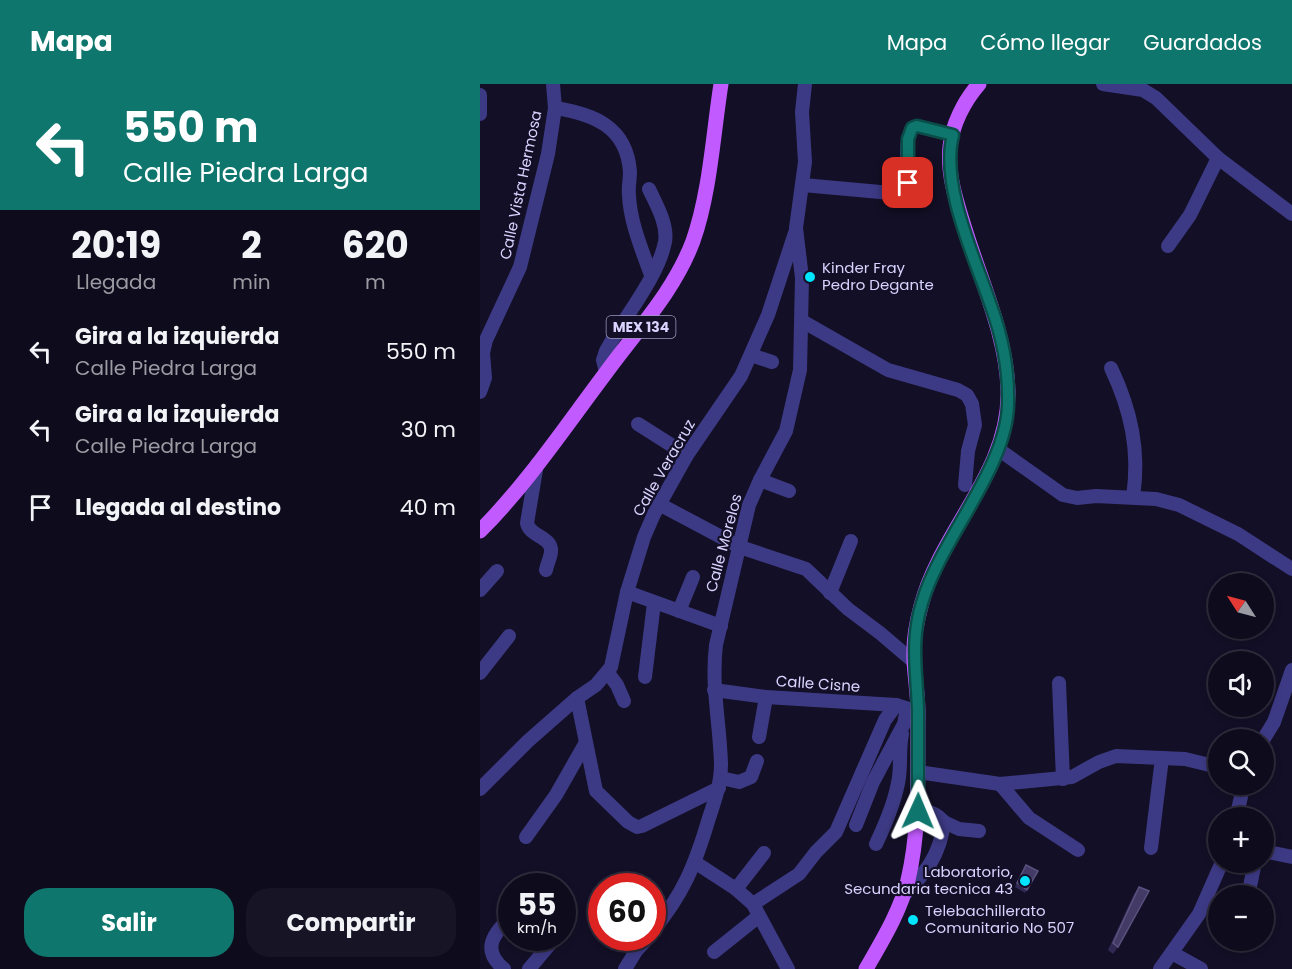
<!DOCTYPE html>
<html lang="es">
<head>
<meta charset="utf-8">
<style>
	body { margin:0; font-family:Poppins,sans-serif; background:#171425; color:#f1f3f6; height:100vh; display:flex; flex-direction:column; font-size:22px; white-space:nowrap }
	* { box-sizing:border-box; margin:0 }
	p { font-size:20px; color:#9b9ba3 }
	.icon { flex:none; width:33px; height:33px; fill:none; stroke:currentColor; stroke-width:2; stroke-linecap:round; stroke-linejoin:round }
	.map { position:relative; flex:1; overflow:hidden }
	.side { display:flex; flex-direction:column; background:#0e0b1c; width:480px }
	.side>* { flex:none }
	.banner { background:#0f766e; color:#fff; overflow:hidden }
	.needle { width:39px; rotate:306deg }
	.fabs { position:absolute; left:728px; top:489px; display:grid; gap:12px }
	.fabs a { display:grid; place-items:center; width:66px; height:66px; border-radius:50%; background:#0e0b1c; box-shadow:0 3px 9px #0003,0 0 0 2px #2e2b3b; font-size:30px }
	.speed { position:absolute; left:18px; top:789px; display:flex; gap:12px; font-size:30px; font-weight:700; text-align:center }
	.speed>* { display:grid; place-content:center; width:78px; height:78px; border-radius:50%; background:#0e0b1c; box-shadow:0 3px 9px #0003,0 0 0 2px #2e2b3b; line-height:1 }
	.speed small { font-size:15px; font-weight:400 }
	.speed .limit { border:9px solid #d22; background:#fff; color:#111 }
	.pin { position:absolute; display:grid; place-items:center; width:51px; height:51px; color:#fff; margin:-26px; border-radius:12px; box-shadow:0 3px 9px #0006 }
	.me { position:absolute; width:66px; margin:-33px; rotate:1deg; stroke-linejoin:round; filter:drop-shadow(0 0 4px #0008) }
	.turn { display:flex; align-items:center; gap:21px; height:126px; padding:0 24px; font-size:27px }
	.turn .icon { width:78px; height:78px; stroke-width:2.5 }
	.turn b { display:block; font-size:42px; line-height:51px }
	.eta { display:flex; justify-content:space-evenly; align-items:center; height:102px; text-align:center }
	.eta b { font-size:36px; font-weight:700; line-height:42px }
	.cta { display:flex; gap:12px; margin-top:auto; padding:12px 24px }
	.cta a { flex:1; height:69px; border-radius:24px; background:#0f766e; color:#fff; font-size:24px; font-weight:700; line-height:69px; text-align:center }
	.cta a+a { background:#171425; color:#f1f3f6 }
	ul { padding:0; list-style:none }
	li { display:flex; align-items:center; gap:18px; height:78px; padding:0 24px }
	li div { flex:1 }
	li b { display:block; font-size:22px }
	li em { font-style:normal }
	header { display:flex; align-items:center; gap:36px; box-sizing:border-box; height:84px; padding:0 30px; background:#0f766e; color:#fff }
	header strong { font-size:28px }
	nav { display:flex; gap:33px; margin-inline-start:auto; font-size:21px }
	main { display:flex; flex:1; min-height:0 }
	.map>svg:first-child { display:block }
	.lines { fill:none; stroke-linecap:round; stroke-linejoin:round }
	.minor { stroke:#3d3a85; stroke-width:14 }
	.major { stroke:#c25bff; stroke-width:15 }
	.wall { fill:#312854 }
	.building { fill:#433a66; stroke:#5a527e; stroke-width:1.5 }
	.route-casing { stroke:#0a4d48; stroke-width:15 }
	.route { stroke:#0f766e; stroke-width:10 }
	.poi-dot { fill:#00e5ff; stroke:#130f26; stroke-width:2 }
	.labels { text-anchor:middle; stroke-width:4.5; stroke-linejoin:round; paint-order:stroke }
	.shield { fill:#130f26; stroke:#9e99be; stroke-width:1.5 }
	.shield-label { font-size:14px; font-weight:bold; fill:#d9d4ff }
	.street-label { font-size:15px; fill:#d9d4ff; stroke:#130f26 }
	.poi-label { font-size:15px; fill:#d9d4ff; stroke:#130f26; text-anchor:start }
</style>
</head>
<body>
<header>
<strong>Mapa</strong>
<nav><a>Mapa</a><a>Cómo llegar</a><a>Guardados</a></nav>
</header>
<main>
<section class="side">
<div class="banner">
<div class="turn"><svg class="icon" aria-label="left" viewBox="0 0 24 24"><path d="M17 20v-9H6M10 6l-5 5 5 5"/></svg><div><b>550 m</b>Calle Piedra Larga</div></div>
</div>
<div class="eta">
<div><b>20:19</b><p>Llegada</p></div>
<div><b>2</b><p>min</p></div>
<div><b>620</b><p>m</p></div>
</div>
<ul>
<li><svg class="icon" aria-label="left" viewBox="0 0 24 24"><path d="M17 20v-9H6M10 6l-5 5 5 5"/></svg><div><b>Gira a la izquierda</b><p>Calle Piedra Larga</p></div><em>550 m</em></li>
<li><svg class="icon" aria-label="left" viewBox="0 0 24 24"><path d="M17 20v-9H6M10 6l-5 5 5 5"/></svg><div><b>Gira a la izquierda</b><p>Calle Piedra Larga</p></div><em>30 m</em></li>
<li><svg class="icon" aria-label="arrive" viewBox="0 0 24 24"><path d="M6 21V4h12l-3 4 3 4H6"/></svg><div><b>Llegada al destino</b></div><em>40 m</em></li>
</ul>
<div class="cta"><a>Salir</a><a>Compartir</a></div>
</section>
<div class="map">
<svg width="812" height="885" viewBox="0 0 812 885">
	<rect width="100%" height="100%" fill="#130f26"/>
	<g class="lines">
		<!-- minor -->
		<g class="minor">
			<path d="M623,0L663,6L676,14L738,74L812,130"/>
			<path d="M0,11V30"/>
			<path d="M75,24C114,30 147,43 150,88C150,96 148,104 149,111C150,138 162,166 171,191"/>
			<path d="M323,101L422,110L425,109C431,88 422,63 432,44L437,42L473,51"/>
			<path d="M688,162L710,131L738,74"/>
			<path d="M322,237L408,286L478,306L487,311L492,320L495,341L488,367L485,401"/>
			<path d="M271,271L292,278"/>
			<path d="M631,284C651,326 660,367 653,413"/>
			<path d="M126,288L123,276L126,267C143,234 178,194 185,158C188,140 176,120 169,105"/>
			<path d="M0,308L5,294L3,269L6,256L40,183L68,70L75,24L73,0"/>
			<path d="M158,340L207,371"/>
			<path d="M518,365L583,411L597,414L616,412L676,415L699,421L758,450L812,485"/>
			<path d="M57,380L47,439C49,452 72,453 71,467C71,473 67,480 66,486"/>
			<path d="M280,396L309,407"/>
			<path d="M179,420L260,463L326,485L368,525L400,549L434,578"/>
			<path d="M0,506L17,487"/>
			<path d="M147,508L241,542"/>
			<path d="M350,509L371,457"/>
			<path d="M199,527L213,493"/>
			<path d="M0,589L29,552"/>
			<path d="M128,589L137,601L144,617"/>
			<path d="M165,593L174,519"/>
			<path d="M579,599L583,695"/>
			<path d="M234,606L286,613L416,621L438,628"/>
			<path d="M97,614L116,707L148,738L157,743L162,742L239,704"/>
			<path d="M279,653L286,613"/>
			<path d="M783,656L794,638L812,586"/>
			<path d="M438,688L520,700L592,693L619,678L636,672L705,675L738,683"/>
			<path d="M241,694L259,698L271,693L277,677"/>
			<path d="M520,700L549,734L598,766"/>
			<path d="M0,705L48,657L97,614L116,601L131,583L147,508L164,453L174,430L207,371L261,292L288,231L315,149"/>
			<path d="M756,734L764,700"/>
			<path d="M464,738L479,745L499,747"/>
			<path d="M376,741L393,698L424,640L427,625"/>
			<path d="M46,753L76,711L105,660"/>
			<path d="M396,760C406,739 416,716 419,693C421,678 419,664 422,650"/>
			<path d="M671,764L682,674"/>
			<path d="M783,767L812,773"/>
			<path d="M216,779L256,805L273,820L308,885"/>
			<path d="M61,802L64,800"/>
			<path d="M256,805L284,769"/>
			<path d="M423,812C446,788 460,772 464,738C456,729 450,727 438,727"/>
			<path d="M768,812L775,778"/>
			<path d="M273,820L319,790L336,768L356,748L405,636L416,621"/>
			<path d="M172,848C204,809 215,781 229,734C235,716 241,699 241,680C240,640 231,602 236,561L269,421L280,396L306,347L320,286L322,194L316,144L325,78L322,28L325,0"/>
			<path d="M234,868L279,832"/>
			<path d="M692,869L721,885"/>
			<path d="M24,885C0,865 14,850 32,831"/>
			<path d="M49,885L70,860"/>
			<path d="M145,885L156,867L168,854"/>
			<path d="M680,885L719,830L742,778"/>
		</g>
		<!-- major -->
		<g class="major">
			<path d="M0,447C47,400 85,343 125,290C156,247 194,208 213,157C230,109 233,51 241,0"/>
			<path d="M386,885C402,857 420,828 428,796C441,741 437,685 438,629C438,612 435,594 434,577C433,559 436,540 441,522C460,447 530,388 528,307C527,253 501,197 485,145C477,119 467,91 470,63C472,41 484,17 499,0"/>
		</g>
	</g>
	<!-- wall -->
	<g class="wall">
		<path d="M546,781L547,806L545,809L535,803Z"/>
		<path d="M659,803L638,863L633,870L628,866L654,810Z"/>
	</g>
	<!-- building -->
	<g class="building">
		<path d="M546,781L558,787L547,806L537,799Z"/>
		<path d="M659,803L669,807L638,863L633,859Z"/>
	</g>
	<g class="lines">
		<!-- route casing -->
		<g class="route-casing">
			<path id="route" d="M428,99V55L432,44L437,42L473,51C460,101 495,174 511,222C522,252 529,287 528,320C527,384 460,456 442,519C430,557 437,589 438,627C438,660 438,694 438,727"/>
		</g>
		<!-- route -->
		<use href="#route" class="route"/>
	</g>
	<!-- markers -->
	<g class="poi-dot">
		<circle cx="330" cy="193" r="6"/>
		<circle cx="545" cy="797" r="6"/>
		<circle cx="433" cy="836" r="6"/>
	</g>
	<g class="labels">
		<!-- shield labels -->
		<rect class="shield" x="126.5" y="232" width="69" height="22" rx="4.5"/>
		<g class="shield-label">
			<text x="161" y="248">MEX 134</text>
		</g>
		<!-- street labels -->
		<g class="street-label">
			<text transform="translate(41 101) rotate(-78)" y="5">Calle Vista Hermosa</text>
			<text transform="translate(184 384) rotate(-60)" y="5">Calle Veracruz</text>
			<text transform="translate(244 459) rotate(-75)" y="5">Calle Morelos</text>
			<text transform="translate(338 600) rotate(4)" y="5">Calle Cisne</text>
		</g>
		<!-- poi labels -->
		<g class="poi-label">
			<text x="342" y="189">Kinder Fray<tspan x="342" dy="17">Pedro Degante</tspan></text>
			<text x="533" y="793" text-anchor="end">Laboratorio,<tspan x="533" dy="17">Secundaria tecnica 43</tspan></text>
			<text x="445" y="832">Telebachillerato<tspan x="445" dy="17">Comunitario No 507</tspan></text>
		</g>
	</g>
</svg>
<div class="fabs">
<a><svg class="needle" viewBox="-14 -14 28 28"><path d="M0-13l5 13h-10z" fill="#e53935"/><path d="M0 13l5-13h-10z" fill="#9b9ba3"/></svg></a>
<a><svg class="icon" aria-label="sound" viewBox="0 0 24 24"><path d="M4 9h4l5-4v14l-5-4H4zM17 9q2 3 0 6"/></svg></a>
<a><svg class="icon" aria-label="search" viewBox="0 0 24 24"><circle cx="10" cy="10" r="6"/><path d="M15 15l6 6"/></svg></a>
<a>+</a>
<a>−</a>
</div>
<div class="speed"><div>55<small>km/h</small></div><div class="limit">60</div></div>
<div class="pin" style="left:428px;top:99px;background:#d93025"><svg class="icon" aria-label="arrive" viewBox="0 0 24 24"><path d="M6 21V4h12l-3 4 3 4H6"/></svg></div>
<svg class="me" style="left:438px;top:727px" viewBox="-20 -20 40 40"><path d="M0-17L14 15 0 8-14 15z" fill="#0f766e" stroke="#fff" stroke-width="4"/></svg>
</div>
</main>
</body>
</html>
